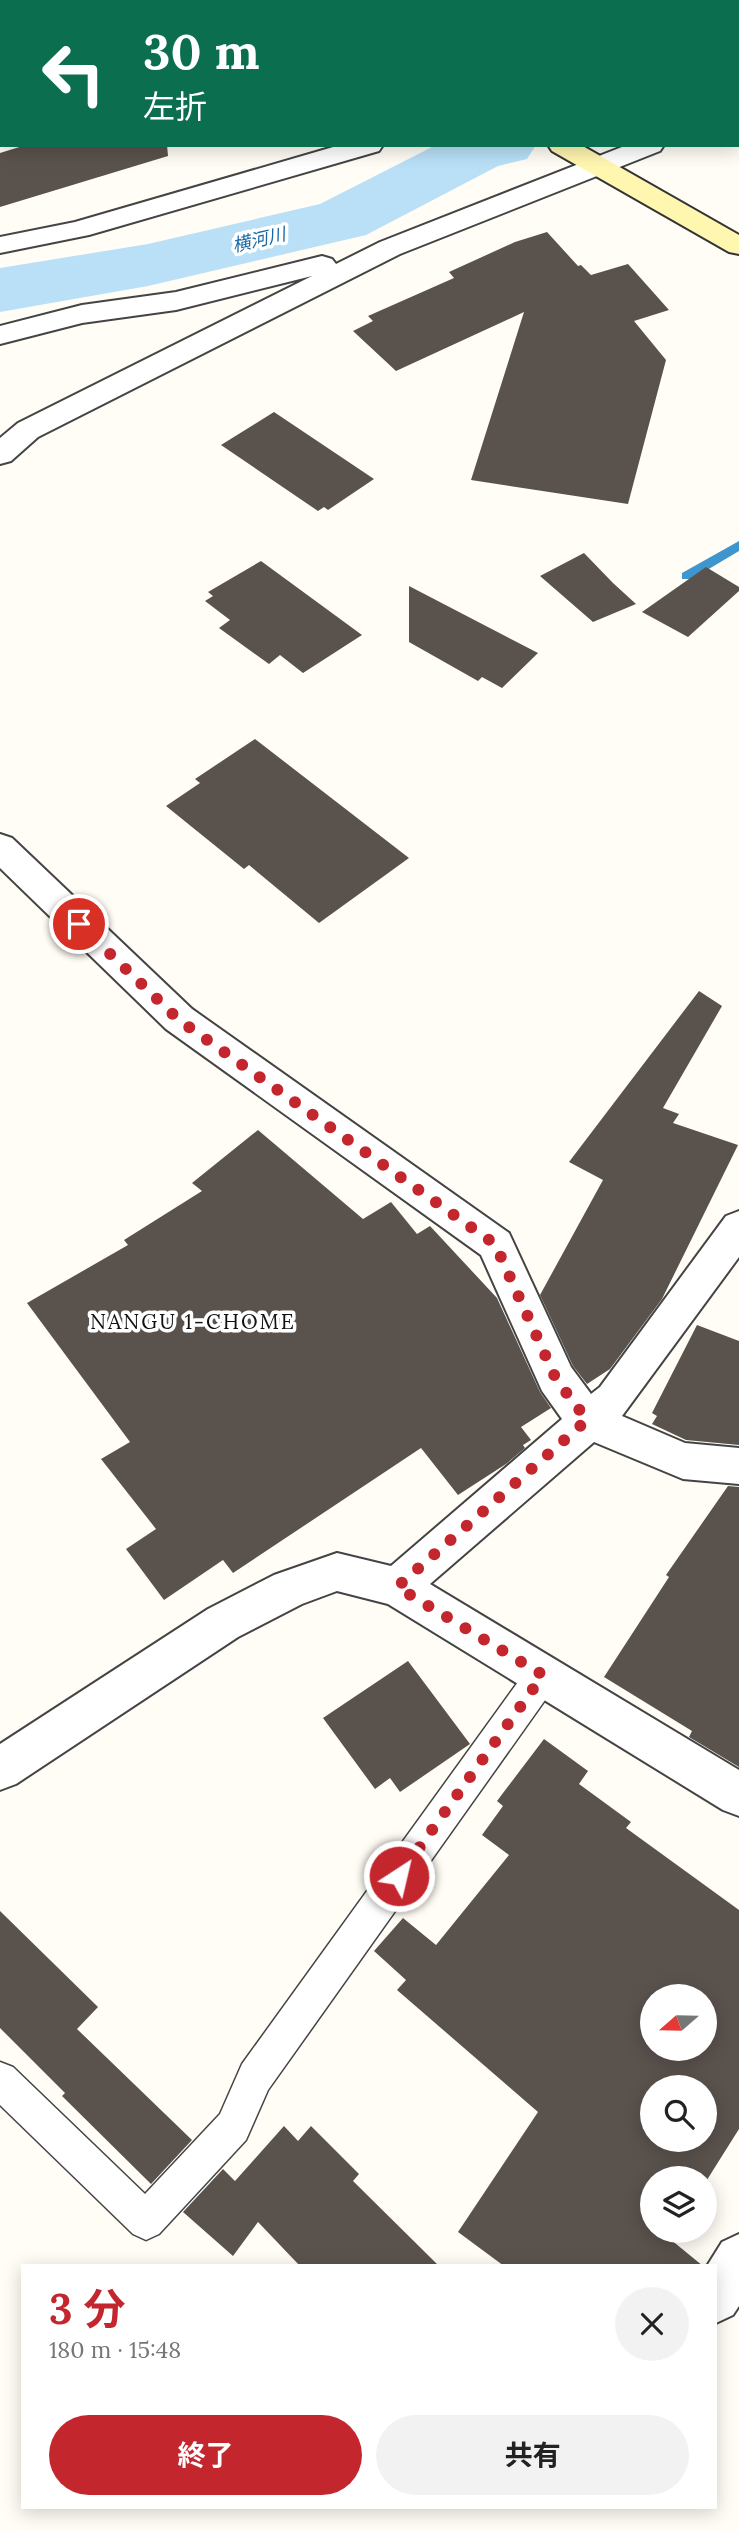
<!DOCTYPE html>
<html lang="ja">
<head>
<meta charset="utf-8">
<style>
	body { margin:0; font-family:Lora,"Noto Sans JP",serif; background:#f2f2f2; color:#222; height:100vh; display:flex; flex-direction:column; font-size:26px; white-space:nowrap }
	* { box-sizing:border-box; margin:0 }
	p { font-size:23px; color:#767676 }
	.icon { flex:none; width:38px; height:38px; fill:none; stroke:currentColor; stroke-width:2; stroke-linecap:round; stroke-linejoin:round }
	.map { position:relative; flex:1; overflow:hidden }
	.sheet { position:absolute; left:21px; top:2264px; width:696px; height:245px; display:flex; flex-direction:column; background:#fff; border-radius:0px; box-shadow:0 4px 18px #0003 }
	.sheet>* { flex:none }
	.banner { position:absolute; left:0px; top:0px; width:740px; height:147px; box-shadow:0 4px 18px #0003; background:#0b6e4f; color:#fff; overflow:hidden }
	.needle { width:46px; rotate:250deg }
	.buttons { position:absolute; left:640px; top:1984px; display:grid; gap:14px }
	.buttons a { display:grid; place-items:center; width:77px; height:77px; border-radius:50%; background:#fff; box-shadow:0 4px 18px #0003; font-size:35px }
	.pin { position:absolute; display:grid; place-items:center; width:60px; height:60px; color:#fff; margin:-30px; border:4px solid #fff; border-radius:50%; box-shadow:0 2px 7px #0007 }
	.me { position:absolute; width:77px; margin:-38px; rotate:35deg; stroke-linejoin:round; filter:drop-shadow(0 0 5px #0008) }
	.turn { display:flex; align-items:center; gap:24px; height:147px; padding:0 28px; font-size:32px }
	.turn .icon { width:91px; height:91px; stroke-width:2.5 }
	.turn b { display:block; font-size:49px; line-height:60px }
	.round { display:grid; place-items:center; flex:none; width:74px; height:74px; border-radius:37px; background:#f2f2f2 }
	.overview { display:flex; align-items:center; justify-content:space-between; height:119px; padding:0 28px }
	h1 { font-size:42px; font-weight:700; line-height:52px; color:#c4262e }
	.primary-button { display:flex; gap:14px; margin-top:auto; padding:14px 28px }
	.primary-button a { flex:1; height:80px; border-radius:42px; background:#c4262e; color:#fff; font-size:28px; font-weight:700; line-height:80px; text-align:center }
	.primary-button a+a { background:#f2f2f2; color:#222 }
	.map>svg:first-child { display:block }
	.lines { fill:none; stroke-linecap:round; stroke-linejoin:round }
	.stream { fill:#3f96cf; fill-rule:evenodd }
	.river { fill:#b9e0f7; fill-rule:evenodd }
	.building { fill:#5a524d; fill-rule:evenodd }
	.service-casing { stroke:#444; stroke-width:3 }
	.minor-casing { stroke:#444; stroke-width:4 }
	.secondary-casing { stroke:#333; stroke-width:4 }
	.service { fill:#fff; fill-rule:evenodd }
	.minor { fill:#fff; fill-rule:evenodd }
	.secondary { fill:#fff6b0; fill-rule:evenodd }
	.route { stroke:#c4262e; stroke-width:12; stroke-dasharray:0 21.6 }
	.labels { text-anchor:middle; stroke-width:7; stroke-linejoin:round; paint-order:stroke }
	.far-water-label { font-size:18px; font-style:italic; fill:#1768a6; stroke:#fff }
	.neighbourhood-label { font-size:21px; letter-spacing:2px; fill:#111; stroke:#fff }
</style>
</head>
<body>
<div class="map">
<svg width="739" height="2531" viewBox="0 0 739 2531">
	<rect width="100%" height="100%" fill="#fffdf5"/>
	<g class="lines">
		<!-- stream -->
		<path class="stream" d="M739,541V551L692,579H682V573Z"/>
		<!-- river -->
		<g class="river">
			<path d="M739,58V97H738V58Z"/>
			<path d="M436,145H536L527,159L498,166L366,235L148,286L0,312V268L148,244L320,204Z"/>
		</g>
	</g>
	<!-- building -->
	<g class="building">
		<path d="M26,145H167L168,156L0,207V153Z"/>
		<path d="M547,232L578,266L581,265L591,275L628,264L669,310L634,321L666,360L628,504L471,480L524,312L396,371L353,331L373,321L368,316L454,278L449,272L515,242Z"/>
		<path d="M274,412L374,479L328,510L324,507L318,511L221,445Z"/>
		<path d="M584,553L613,583L636,604L593,622L540,576Z"/>
		<path d="M261,561L362,635L303,673L280,655L269,664L219,628L230,620L205,601L213,596L208,592Z"/>
		<path d="M706,567L739,587V591L688,637L642,612Z"/>
		<path d="M409,586L538,653L502,688L482,677L478,681L409,642Z"/>
		<path d="M255,739L409,858L319,923L249,865L244,869L166,806L200,783L195,779Z"/>
		<path d="M699,991L722,1006L663,1108L679,1114L673,1123L738,1145L662,1299L610,1369L587,1384L573,1366L540,1295L603,1180L569,1162Z"/>
		<path d="M258,1130L363,1219L391,1202L417,1234L430,1226L497,1298L540,1392L551,1408L521,1427L531,1440L523,1445L525,1448L506,1464L458,1495L421,1448L233,1573L223,1560L164,1600L126,1549L156,1529L101,1459L130,1442L27,1303L128,1245L124,1240L202,1191L192,1183Z"/>
		<path d="M697,1325L739,1341V1445L686,1440L652,1424L657,1416L652,1413Z"/>
		<path d="M728,1486L739,1487V1767L689,1737L692,1731L604,1677L669,1577L666,1575Z"/>
		<path d="M408,1661L470,1744L400,1792L390,1778L375,1789L323,1718Z"/>
		<path d="M544,1739L588,1771L579,1784L631,1822L626,1828L739,1910V2129L705,2183V2179H653V2231H675L670,2239L703,2266H504L458,2232L538,2112L397,1990L406,1980L374,1951L403,1918L436,1945L509,1855L482,1835L503,1806L497,1801ZM653,1997H705V2049H653ZM653,2088H705V2140H653Z"/>
		<path d="M0,1911L98,2007L77,2029L192,2140L151,2184L62,2096L65,2093L0,2028Z"/>
		<path d="M284,2126L298,2141L311,2126L359,2174L353,2181L439,2266H300L258,2222L233,2256L183,2212L223,2169L235,2181Z"/>
	</g>
	<g class="lines">
		<!-- service casing -->
		<g class="service-casing">
			<path id="service" d="M543,1659L555,1664L560,1675L555,1686L268,2090L246,2140L159,2234L146,2240L133,2234L0,2105V2062L13,2067L145,2194L220,2114L242,2064L531,1664Z"/>
		</g>
		<!-- minor casing -->
		<g class="minor-casing">
			<g id="minor">
				<rect x="738" y="30" width="1" height="16"/>
				<rect x="738" y="106" width="1" height="16"/>
				<path d="M340,145H383L379,151L89,235L0,253V237L75,222Z"/>
				<path d="M627,145H664L660,151L400,254L38,437L11,461L0,464V438L18,423L312,276L176,310L82,323L0,344V326L82,305L176,292L322,256L332,259L336,264L380,242Z"/>
				<path d="M0,834L12,838L192,1009L509,1233L571,1367L591,1394L600,1387L726,1216L739,1211V1257L622,1416L685,1443L739,1448V1484L683,1479L594,1442L430,1584L739,1770V1816L723,1810L388,1604L337,1591L302,1604L238,1637L16,1784L0,1790V1744L208,1609L274,1575L337,1553L391,1566L562,1419L542,1391L481,1255L166,1029L0,868Z"/>
				<path d="M739,2234V2306L733,2315L716,2323V2266H707L722,2242Z"/>
			</g>
		</g>
		<!-- secondary casing -->
		<g class="secondary-casing">
			<g id="secondary">
				<path d="M293,0H320L321,2H295Z"/>
				<path d="M548,145H581L739,235V254L729,252L552,151Z"/>
			</g>
		</g>
		<!-- service -->
		<use href="#service" class="service"/>
		<!-- minor -->
		<use href="#minor" class="minor"/>
		<!-- secondary -->
		<use href="#secondary" class="secondary"/>
	</g>
	<g class="lines">
		<!-- route -->
		<path class="route" d="M79,924L179,1020L495,1244L556,1379L587,1420L397,1587L543,1675L399,1876"/>
	</g>
	<g class="labels">
		<!-- far-water labels -->
		<g class="far-water-label">
			<text transform="translate(259 240) rotate(-13)" y="6">横河川</text>
		</g>
		<!-- neighbourhood labels -->
		<g class="neighbourhood-label">
			<text x="193" y="1329">NANGU 1-CHOME</text>
		</g>
	</g>
</svg>
<div class="buttons">
<a><svg class="needle" viewBox="-14 -14 28 28"><path d="M0-13l5 13h-10z" fill="#e53935"/><path d="M0 13l5-13h-10z" fill="#767676"/></svg></a>
<a><svg class="icon" aria-label="search" viewBox="0 0 24 24"><circle cx="10" cy="10" r="6"/><path d="M15 15l6 6"/></svg></a>
<a><svg class="icon" aria-label="layers" viewBox="0 0 24 24"><path d="M12 4l9 5-9 5-9-5zM3 14l9 5 9-5"/></svg></a>
</div>
<div class="pin" style="left:79px;top:924px;background:#d93025"><svg class="icon" aria-label="arrive" viewBox="0 0 24 24"><path d="M6 21V4h12l-3 4 3 4H6"/></svg></div>
<svg class="me" style="left:399px;top:1876px" viewBox="-20 -20 40 40"><circle r="17" fill="#c4262e" stroke="#fff" stroke-width="3"/><path d="M0-11L8 9 0 5-8 9z" fill="#fff"/></svg>
<div class="banner">
<div class="turn"><svg class="icon" aria-label="left" viewBox="0 0 24 24"><path d="M17 20v-9H6M10 6l-5 5 5 5"/></svg><div><b>30 m</b>左折</div></div>
</div>
<section class="sheet">
<div class="overview"><div><h1>3 分</h1><p>180 m · 15:48</p></div><a class="round"><svg class="icon" aria-label="close" viewBox="0 0 24 24"><path d="M6 6l12 12M18 6L6 18"/></svg></a></div>
<div class="primary-button"><a>終了</a><a>共有</a></div>
</section>
</div>
</body>
</html>
